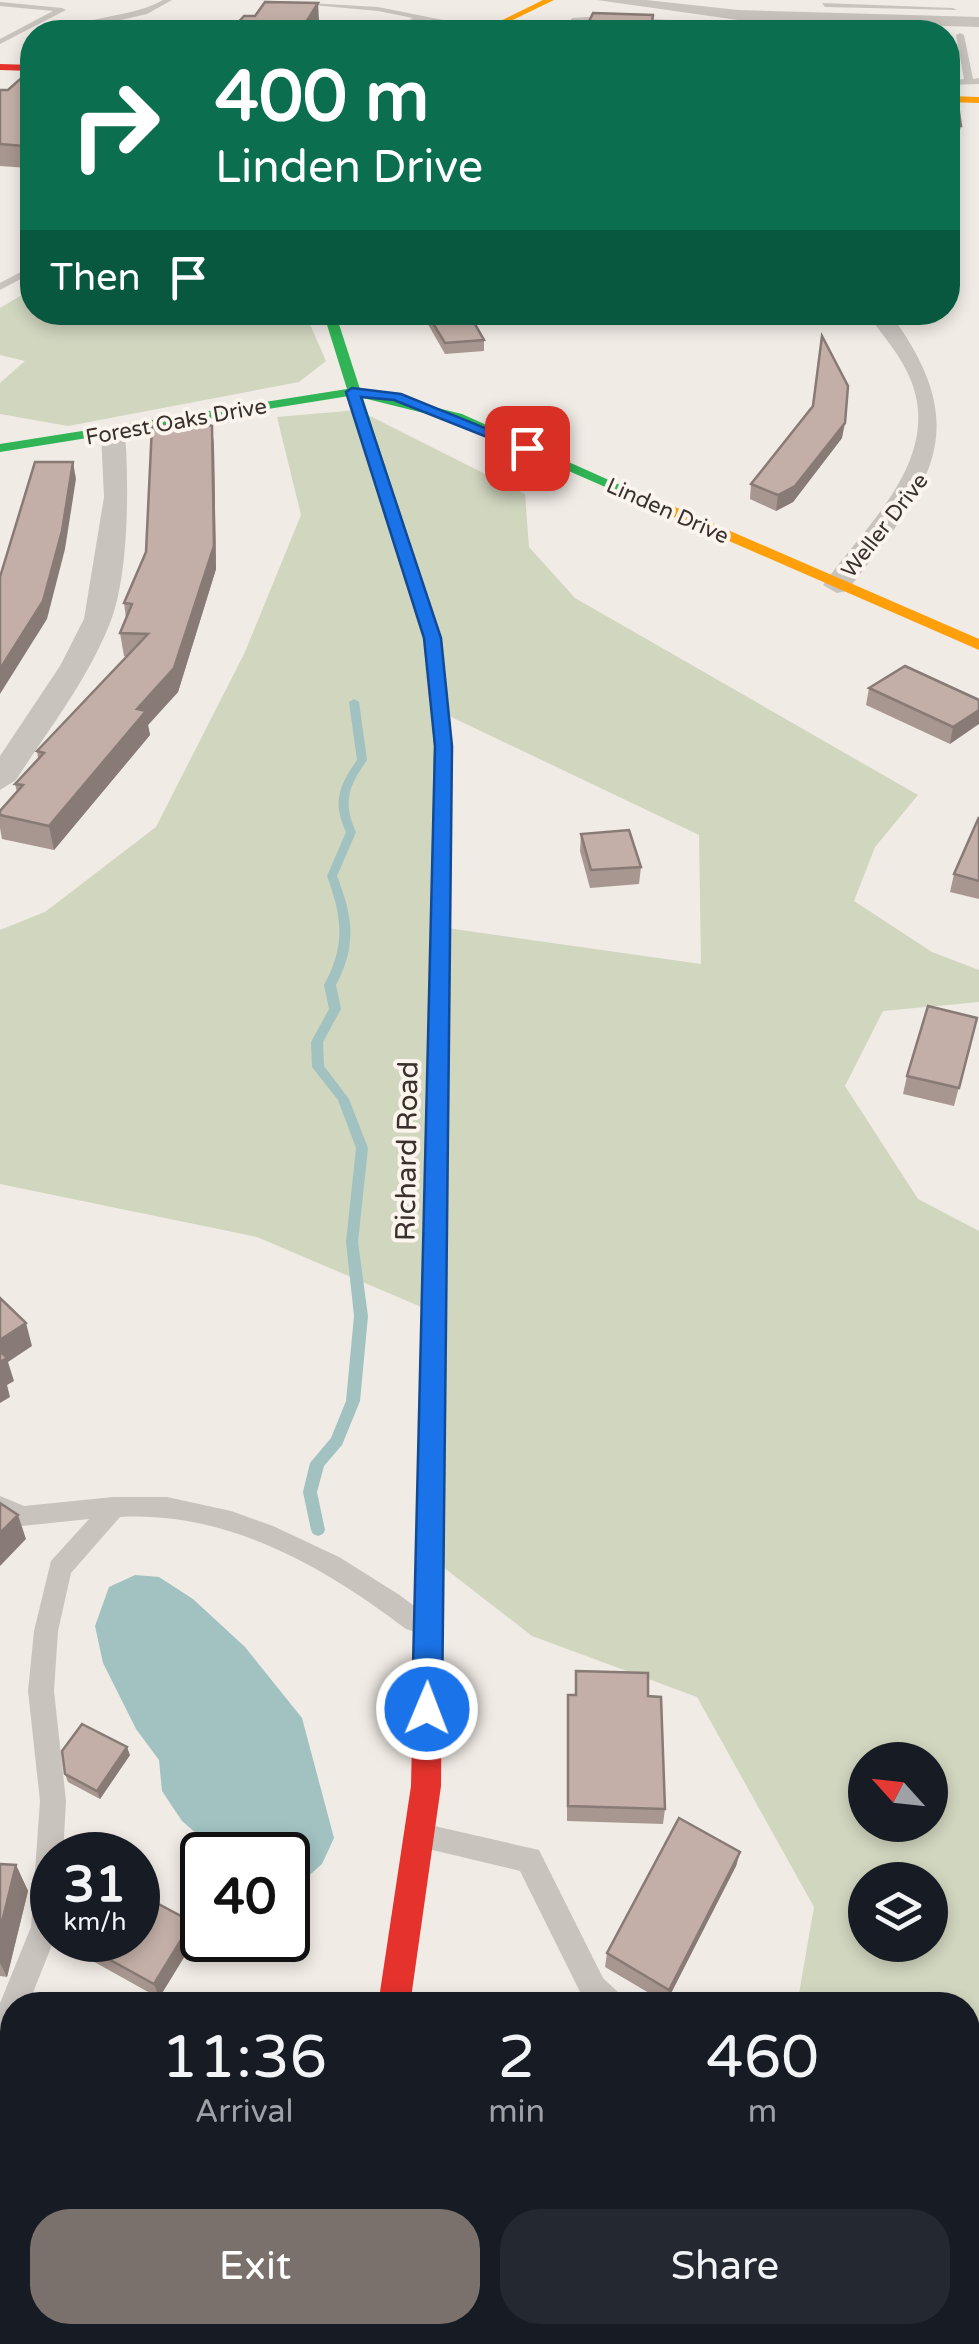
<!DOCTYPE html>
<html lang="en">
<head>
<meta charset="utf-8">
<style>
	body { margin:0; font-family:"Varela Round",sans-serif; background:#242831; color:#f1f3f6; height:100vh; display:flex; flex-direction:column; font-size:38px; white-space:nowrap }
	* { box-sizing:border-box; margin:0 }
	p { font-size:32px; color:#9ea1a6 }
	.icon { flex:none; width:55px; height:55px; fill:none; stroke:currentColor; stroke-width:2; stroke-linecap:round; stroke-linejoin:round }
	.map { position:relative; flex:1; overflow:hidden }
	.side { position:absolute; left:0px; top:1992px; width:980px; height:352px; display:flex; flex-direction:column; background:#171b24; border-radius:40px 40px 0 0; box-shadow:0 5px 15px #0003 }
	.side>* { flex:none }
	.guide { position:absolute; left:20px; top:20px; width:940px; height:305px; border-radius:40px; box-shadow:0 5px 15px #0003; background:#0b6e4f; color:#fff; overflow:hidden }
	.needle { width:65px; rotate:297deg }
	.fabs { position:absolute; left:848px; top:1742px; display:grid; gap:20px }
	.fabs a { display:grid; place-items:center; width:100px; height:100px; border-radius:50%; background:#171b24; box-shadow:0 5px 15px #0003; font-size:50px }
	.speed { position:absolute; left:30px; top:1832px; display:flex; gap:20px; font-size:50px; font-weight:700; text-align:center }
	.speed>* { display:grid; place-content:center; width:130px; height:130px; border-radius:50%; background:#171b24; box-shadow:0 5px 15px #0003; line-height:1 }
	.speed small { font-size:25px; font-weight:400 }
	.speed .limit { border:5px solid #111; border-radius:15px; background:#fff; color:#111 }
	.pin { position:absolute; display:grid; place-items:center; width:85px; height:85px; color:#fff; margin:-42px; border-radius:20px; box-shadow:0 5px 15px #0006 }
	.me { position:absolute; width:110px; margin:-55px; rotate:1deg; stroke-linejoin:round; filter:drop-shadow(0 0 8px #0008) }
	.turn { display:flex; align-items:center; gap:35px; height:210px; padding:0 30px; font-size:45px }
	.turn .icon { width:130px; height:130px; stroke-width:2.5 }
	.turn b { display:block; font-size:70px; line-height:85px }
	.then { display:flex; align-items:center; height:95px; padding:0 30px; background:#0003; gap:20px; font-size:38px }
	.eta { display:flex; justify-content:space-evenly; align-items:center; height:170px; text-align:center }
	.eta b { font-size:60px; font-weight:600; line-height:70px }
	.action { display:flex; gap:20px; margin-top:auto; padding:20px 30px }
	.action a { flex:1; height:115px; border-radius:40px; background:#7a716c; color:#fff; font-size:40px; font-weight:600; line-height:115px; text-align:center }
	.action a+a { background:#242831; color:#f1f3f6 }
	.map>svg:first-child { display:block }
	.green { fill:#d1d6bf; fill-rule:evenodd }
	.water { fill:#a1c2c1 }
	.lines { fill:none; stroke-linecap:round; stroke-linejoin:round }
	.stream { fill:#a1c2c1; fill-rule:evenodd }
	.lane { fill:#c9c3be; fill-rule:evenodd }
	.street { fill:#c9c3be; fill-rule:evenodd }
	.fast { fill:#30b455; fill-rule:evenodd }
	.slow { fill:#ff9f0a; fill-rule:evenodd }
	.jam { fill:#e5322d; fill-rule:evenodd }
	.wall { fill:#a89690 }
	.shaded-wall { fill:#887a75 }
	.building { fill:#c3afa7; stroke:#887a75; stroke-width:2.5 }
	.route { fill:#1a73e8; stroke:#114b97; stroke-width:2.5 }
	.labels { text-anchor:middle; stroke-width:8; stroke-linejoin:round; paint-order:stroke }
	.far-street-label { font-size:22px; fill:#3b302b; stroke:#fbf5ee }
	.street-label { font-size:28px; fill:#3b302b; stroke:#fbf5ee }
</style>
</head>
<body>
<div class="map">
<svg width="979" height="2344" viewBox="0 0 979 2344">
	<rect width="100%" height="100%" fill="#f0ebe5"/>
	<!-- green -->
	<g class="green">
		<path d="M32,289V312L305,313L326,361L299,382L68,426L0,414V383L25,361L0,355V308Z"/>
		<path d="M358,410L525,494L529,547L575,598L918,795L875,847L854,901L932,952L979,970V1002L883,1011L845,1086L918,1199L979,1231V2344H594L592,2333L968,2332V2005H797L814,1907L697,1697L532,1636L429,1556L433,1312L257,1237L0,1184V930L45,912L156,827L245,652L301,515L277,417ZM441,712L699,835L701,964L440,927ZM865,1760H930V1825H865ZM865,1880H930V1945H865Z"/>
	</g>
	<!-- water -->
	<path class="water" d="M135,1575L159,1577L193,1599L245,1647L302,1718L334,1838L322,1864L304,1880L288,1872V1855H251L205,1841L182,1821L162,1791L159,1760L136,1729L103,1663L95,1626L109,1587Z"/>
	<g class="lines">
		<!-- stream -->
		<path class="stream" d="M354,699L359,702L367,760C349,786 342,802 356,832L337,876C353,917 357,945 336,985L341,1009L323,1042L324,1066L349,1099L368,1148L358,1242L368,1316L360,1401L342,1445L324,1466L317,1492L325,1530L323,1534L318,1536L313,1534L311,1530L303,1492L310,1463L331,1438L346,1401L354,1316L346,1242L356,1148L338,1100L312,1067L311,1042L329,1009L324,985C346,945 342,917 327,876L346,832C332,802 339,786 357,760L349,702Z"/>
		<!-- lane -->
		<g class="lane">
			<path d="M163,0H172L147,14L73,31L69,29C98,14 133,17 163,0Z"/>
			<path d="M257,0L378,7L503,32C477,34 450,18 424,20C411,21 401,32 386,32L413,18L378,11Z"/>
			<path d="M0,2L62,8L66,10L0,44V39L53,11L0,6Z"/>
			<path d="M822,3L953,8L957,10L825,7Z"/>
			<path d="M586,17L674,20L683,22L684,32H676L673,24L586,21L577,22L570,32H562L572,18Z"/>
			<path d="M960,33L964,35L973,79L979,78V84L948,85V81L964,79L956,35Z"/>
			<path d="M32,266V273L0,290V283Z"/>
			<path d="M0,1496L24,1506L113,1497H167L231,1511L273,1526L339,1557L398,1594L424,1613L427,1621L424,1629L415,1632L406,1629C323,1566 227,1511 120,1517L71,1573L58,1631L54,1691L66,1801L63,1855H52L54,1940L28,2005H12V2046L10,2051L0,2056V2003L31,1927L40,1801L28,1691L34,1631L51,1561L89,1519L22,1526L0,1517Z"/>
			<path d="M430,1825L539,1850L603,1978L621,1995L625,2005H590L583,1998L520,1871L420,1847L416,1838L420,1829Z"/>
		</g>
		<!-- street -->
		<g class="street">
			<path d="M597,0H646L738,10L979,17V27L738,20Z"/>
			<path d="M866,312H889C979,433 928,486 847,591L837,593L823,585C863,528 941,462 912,383C902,356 883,336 866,312Z"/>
			<path d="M113,426L125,433C129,484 129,576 110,623C88,679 49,729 16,780L0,790V756L60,666L84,619L104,497L101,433Z"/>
			<path d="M521,2332H585L588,2344H524Z"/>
		</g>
		<!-- fast -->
		<g class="fast">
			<path d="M323,312H335L360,389L462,414L631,490L619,493L452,420L363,398L441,639L452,746L450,854L441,860L432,854L434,746L425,639L349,396L0,452V444L347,389Z"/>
			<path d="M196,2332H236L231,2344H191Z"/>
		</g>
		<!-- slow -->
		<g class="slow">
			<path d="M543,0H554L488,32H478Z"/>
			<path d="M948,96L979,97V103L948,102Z"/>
			<path d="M619,487H629L979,639V650L619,493Z"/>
			<path d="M441,848L450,854L445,1331L442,1338H424L421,1331L432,854Z"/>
		</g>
		<!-- jam -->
		<g class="jam">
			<path d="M0,64L32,65V71L0,70Z"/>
			<path d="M433,1321L442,1324L445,1331L441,1786L410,2005H378L411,1786L421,1331L424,1324Z"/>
		</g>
	</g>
	<!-- wall -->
	<g class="wall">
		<path d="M32,73L28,168L0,166V90H8Z"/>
		<path d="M948,89L961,126L957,144H948Z"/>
		<path d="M421,312H468L484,340V351L445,354Z"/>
		<path d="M212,426L214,448L216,569L178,692L148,725L150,735L54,850L2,839L0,828V811L17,792L15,784L38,758L37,751L127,657L124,656L120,633L126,618L124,603Z"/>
		<path d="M842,438L793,502L776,511L750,499L751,484Z"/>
		<path d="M869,688L979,700L950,744L866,705Z"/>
		<path d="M979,817V899L950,892L954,874Z"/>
		<path d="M581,834L641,867L639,884L590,888L580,851Z"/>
		<path d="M977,1018L954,1106L903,1094L907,1076Z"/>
		<path d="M576,1671L648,1696L665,1809L663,1824L567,1821V1711L568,1695H575Z"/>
		<path d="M130,1755L100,1799L68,1782L65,1774Z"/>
		<path d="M740,1852L736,1866L666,2003L605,1967L607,1953Z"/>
		<path d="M0,1864L16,1865L28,1891L7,1977L0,1976Z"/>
		<path d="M197,1936L159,1998L80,1954L74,1940Z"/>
	</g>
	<!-- shaded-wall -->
	<g class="shaded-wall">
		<path d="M318,3L319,20L311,32H300Z"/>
		<path d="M32,138V164L28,168L24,146Z"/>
		<path d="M845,423L842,438L793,502L776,511L778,495Z"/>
		<path d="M212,426L214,448L216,569L178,692L148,725L150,735L54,850L49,826L137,709Z"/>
		<path d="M73,462L76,479L65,549L47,619L0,694V669Z"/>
		<path d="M979,710V724L950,744L953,727Z"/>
		<path d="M26,1323L32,1346L8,1362L14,1381L7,1385L10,1397L0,1403V1340Z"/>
		<path d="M18,1515L26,1539L0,1566V1533Z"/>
		<path d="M127,1747L130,1755L100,1799L97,1791Z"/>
		<path d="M740,1852L736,1866L666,2003L669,1990Z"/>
		<path d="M16,1865L28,1891L7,1977L0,1963V1930Z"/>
		<path d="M192,1922L197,1936L159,1998L154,1984Z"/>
		<path d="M12,2251V2273L0,2294V2270Z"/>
	</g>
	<!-- building -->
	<g class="building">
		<path d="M265,2L318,3L300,32H230L244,16H255Z"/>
		<path d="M593,13L653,15L651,32H584Z"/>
		<path d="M869,28L940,31V32H869Z"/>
		<path d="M948,45H950L948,82Z"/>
		<path d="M28,72L32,73V138L24,146L0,144V90H8Z"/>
		<path d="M948,89L956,92L961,126H948Z"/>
		<path d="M426,312H468L484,340L445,343Z"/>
		<path d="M822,336L848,386L845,423L795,486L778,495L751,484L813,406Z"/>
		<path d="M206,424L212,426L214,546L174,668L137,709L146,711L49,826L0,815V811L23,785L15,784L44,753L37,751L148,634L120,633L132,604L124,603L146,552L152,426Z"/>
		<path d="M35,462H73L62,531L43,601L0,669V577Z"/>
		<path d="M905,666L979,700V710L953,727L869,688Z"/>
		<path d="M979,817V881L954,874Z"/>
		<path d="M629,830L641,867L591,870L581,834Z"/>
		<path d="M928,1006L977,1018L959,1088L907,1076Z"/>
		<path d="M0,1298L26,1323L0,1340Z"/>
		<path d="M0,1351L7,1358L0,1362Z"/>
		<path d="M0,1503L18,1515L0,1533Z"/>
		<path d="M576,1671L648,1673V1696L661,1697L665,1809L568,1806V1695H576Z"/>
		<path d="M82,1724L127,1747L97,1791L65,1774L62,1751Z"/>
		<path d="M679,1818L740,1852L669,1990L607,1953Z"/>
		<path d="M0,1864L16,1865L0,1930Z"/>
		<path d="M138,1893L192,1922L154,1984L74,1940H138Z"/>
		<path d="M114,1999L124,2005H110Z"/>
		<path d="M0,2244L12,2251L0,2270Z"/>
	</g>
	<!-- route -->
	<path class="route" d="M352,388L401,394L534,448L522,451L394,400L361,397L441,638L452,746L442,1709L437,1718L427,1722L417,1718L412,1709L435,746L424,638L346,392Z"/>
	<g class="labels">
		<!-- far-street labels -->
		<g class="far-street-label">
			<text transform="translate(176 421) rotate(-10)" y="8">Forest Oaks Drive</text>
			<text transform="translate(668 510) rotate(24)" y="8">Linden Drive</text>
			<text transform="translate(884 525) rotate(-52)" y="8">Weller Drive</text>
		</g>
		<!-- street labels -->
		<g class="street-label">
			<text transform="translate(406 1151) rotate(-89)" y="10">Richard Road</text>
		</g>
	</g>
</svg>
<div class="fabs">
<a><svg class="needle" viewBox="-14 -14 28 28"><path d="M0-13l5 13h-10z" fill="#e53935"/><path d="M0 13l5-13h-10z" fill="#9ea1a6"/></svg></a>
<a><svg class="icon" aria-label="layers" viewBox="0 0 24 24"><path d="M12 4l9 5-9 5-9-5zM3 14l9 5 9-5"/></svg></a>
</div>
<div class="speed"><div>31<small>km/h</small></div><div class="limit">40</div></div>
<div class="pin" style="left:527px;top:448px;background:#d93025"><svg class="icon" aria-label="arrive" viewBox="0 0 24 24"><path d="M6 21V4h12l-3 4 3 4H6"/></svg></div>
<svg class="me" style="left:427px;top:1709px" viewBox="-20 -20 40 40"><circle r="17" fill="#1a73e8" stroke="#fff" stroke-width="3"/><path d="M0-11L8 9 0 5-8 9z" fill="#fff"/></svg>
<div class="guide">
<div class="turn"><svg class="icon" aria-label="right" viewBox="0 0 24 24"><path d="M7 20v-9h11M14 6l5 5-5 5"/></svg><div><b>400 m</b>Linden Drive</div></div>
<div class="then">Then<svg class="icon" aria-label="arrive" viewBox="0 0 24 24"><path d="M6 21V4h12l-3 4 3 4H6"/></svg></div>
</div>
<section class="side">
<div class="eta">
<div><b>11:36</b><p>Arrival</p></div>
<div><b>2</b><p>min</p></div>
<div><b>460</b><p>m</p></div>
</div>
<div class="action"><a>Exit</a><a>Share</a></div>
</section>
</div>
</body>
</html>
